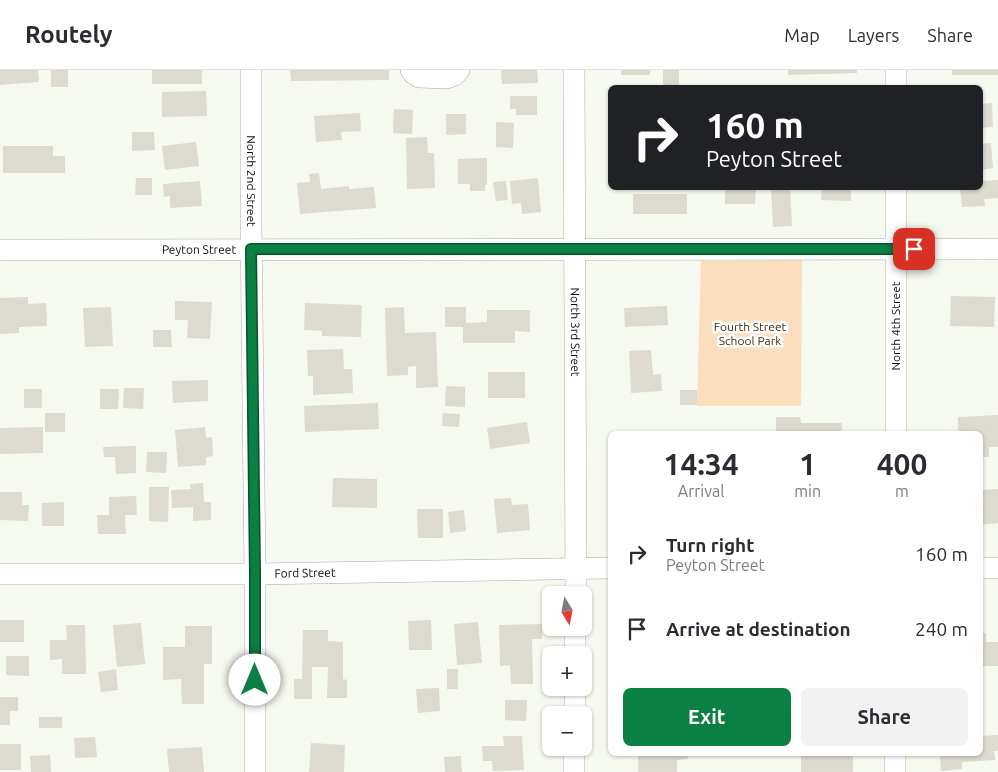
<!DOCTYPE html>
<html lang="en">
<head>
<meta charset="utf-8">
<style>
	body { margin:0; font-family:Ubuntu,sans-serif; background:#f2f2f3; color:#2b2b33; height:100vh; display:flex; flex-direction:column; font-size:19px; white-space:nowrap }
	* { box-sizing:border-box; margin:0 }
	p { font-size:16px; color:#7c7c81 }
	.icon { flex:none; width:28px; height:28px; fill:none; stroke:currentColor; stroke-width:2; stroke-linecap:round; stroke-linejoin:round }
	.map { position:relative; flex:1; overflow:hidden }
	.details { position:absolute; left:608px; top:361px; width:375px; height:325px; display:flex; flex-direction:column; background:#fff; border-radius:8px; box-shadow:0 1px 4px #0004 }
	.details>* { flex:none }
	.guide { position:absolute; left:608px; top:15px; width:375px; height:105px; border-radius:8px; box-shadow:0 1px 4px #0004; background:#202124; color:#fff; overflow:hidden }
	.needle { width:32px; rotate:170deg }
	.fabs { position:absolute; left:542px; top:516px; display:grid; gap:10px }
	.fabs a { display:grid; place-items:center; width:50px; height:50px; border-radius:8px; background:#fff; box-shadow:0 1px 4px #0004; font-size:25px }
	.pin { position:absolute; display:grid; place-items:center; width:42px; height:42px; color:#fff; margin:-21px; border-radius:10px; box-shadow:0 2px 8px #0006 }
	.me { position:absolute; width:55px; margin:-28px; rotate:0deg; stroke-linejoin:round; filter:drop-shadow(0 0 4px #0008) }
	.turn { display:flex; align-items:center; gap:18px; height:105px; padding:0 15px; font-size:22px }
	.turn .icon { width:65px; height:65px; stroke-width:2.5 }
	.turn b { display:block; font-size:35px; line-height:42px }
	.eta { display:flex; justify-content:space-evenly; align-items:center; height:85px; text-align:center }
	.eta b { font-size:30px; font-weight:600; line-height:35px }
	.action { display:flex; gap:10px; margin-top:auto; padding:10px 15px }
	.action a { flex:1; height:58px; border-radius:8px; background:#0b8043; color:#fff; font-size:20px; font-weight:600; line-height:58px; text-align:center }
	.action a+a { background:#f2f2f3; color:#2b2b33 }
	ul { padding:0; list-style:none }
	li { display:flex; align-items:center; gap:15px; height:75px; padding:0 15px }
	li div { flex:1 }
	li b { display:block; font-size:19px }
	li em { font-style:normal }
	header { display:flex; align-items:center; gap:30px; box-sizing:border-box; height:70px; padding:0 25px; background:#fff; border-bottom:1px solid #e1e1e2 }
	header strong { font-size:24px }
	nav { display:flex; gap:28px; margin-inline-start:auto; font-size:18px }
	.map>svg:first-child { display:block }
	.green { fill:#fbdebe }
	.building { fill:#dddad0 }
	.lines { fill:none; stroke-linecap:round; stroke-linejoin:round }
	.minor-casing { stroke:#aaada4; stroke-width:22 }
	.minor { stroke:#fff; stroke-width:21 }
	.route-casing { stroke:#07532c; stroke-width:12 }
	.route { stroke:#0b8043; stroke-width:9 }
	.labels { text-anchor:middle; stroke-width:5; stroke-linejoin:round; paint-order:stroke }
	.street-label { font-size:12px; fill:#0c0d0a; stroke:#fff }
	.park-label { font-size:12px; fill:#3e2709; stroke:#fff }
</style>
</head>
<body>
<header>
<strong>Routely</strong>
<nav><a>Map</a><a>Layers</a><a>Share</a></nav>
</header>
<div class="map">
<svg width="998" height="702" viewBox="0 0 998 702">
	<rect width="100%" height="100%" fill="#f6f9ef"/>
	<!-- green -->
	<path class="green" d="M802,190L801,336H697L701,191Z"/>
	<!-- building -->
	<g class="building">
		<path d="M0,0H38L39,12L0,15Z"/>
		<rect x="51" y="0" width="17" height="17"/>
		<rect x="152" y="0" width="50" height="14"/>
		<path d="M290,0H389V10L291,11Z"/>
		<path d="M501,0H537L538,13L502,14Z"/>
		<rect x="621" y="0" width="29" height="5"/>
		<rect x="663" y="0" width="16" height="18"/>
		<path d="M788,0H857V3L788,5Z"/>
		<rect x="952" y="0" width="46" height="5"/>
		<path d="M206,21L207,46L162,47V22Z"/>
		<path d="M510,26H537V45H516V39H510Z"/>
		<path d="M992,33L993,57L980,58V34Z"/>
		<path d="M394,39L413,40L412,64L393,63Z"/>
		<path d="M360,43L361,61L341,62L342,70L316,72L314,46Z"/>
		<path d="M446,44H466V64L446,65Z"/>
		<path d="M496,52L514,53L513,78L496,77Z"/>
		<path d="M132,62H154L155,80L132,81Z"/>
		<path d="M427,67L428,83H434L435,118L407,119L406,68Z"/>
		<path d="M196,72L199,96L165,100L162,76Z"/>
		<path d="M991,73L993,98L980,100V74Z"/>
		<path d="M3,76H53V86H65V103H3Z"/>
		<path d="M487,88V115H485V121H470V114H458V89Z"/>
		<path d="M319,103L321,119L349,116V119L374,117L376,138L300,144L297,113L310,112L309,104Z"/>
		<path d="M136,108H152V125H135Z"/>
		<path d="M538,108L541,142L522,144L521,133L512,134L510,111Z"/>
		<path d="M998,110V128L984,129L985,136L962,137L960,118H980V111Z"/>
		<path d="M200,111L202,136L170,138V126L164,127L163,114Z"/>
		<path d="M506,111L508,130L496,131L493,112Z"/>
		<path d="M725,118H756L755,134H725Z"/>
		<path d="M771,118H790L792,156L773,157Z"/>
		<path d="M822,118H851V131L821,130Z"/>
		<rect x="633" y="124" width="54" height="20"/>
		<path d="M951,226L995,227L994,257L950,256Z"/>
		<path d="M28,227V234L46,233L47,256L19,257V263L0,264V228Z"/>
		<path d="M175,231L212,232L210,269L187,268L188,250H175Z"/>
		<path d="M305,233L362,235L361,267L322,266V261L304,260Z"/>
		<path d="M667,236L668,255L625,257L624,238Z"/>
		<path d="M111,237L113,276L85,277L83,238Z"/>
		<path d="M404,237L405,263L436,262L438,317L416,318V296L408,297V305L387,306L385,238Z"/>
		<path d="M445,237H466V253L487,252V240H530V262L515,261V273H463V257H445Z"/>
		<path d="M153,260H171L172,277H153Z"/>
		<path d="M343,279L344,299H352L353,323L313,325V306H308L307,280Z"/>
		<path d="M651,280L653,305L661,304L662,321L631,323L629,281Z"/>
		<rect x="488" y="302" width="37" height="26"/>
		<path d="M208,310V331L173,333L172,311Z"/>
		<path d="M446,316L465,317V337L445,336Z"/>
		<path d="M124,318H144L143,339L123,338Z"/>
		<rect x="24" y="319" width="18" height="19"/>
		<path d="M100,319H119L118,339H100Z"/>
		<rect x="680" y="320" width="17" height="15"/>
		<path d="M378,333L379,359L305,362L304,336Z"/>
		<rect x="45" y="343" width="20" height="19"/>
		<path d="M443,343L460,344L459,357L442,356Z"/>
		<path d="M998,345V377H989V387H980V364H958V347Z"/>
		<path d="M776,347H800L801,353H842V364H776Z"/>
		<path d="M527,352L530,373L490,379L487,358Z"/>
		<path d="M43,357V383L0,384V358Z"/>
		<path d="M205,357L206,368L212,367L213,386L206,387V395L178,397L175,360Z"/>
		<path d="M136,376V403L116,404L115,387H104L103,377Z"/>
		<path d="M147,382H167L166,403L146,402Z"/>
		<path d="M333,408L377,409V438L332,437Z"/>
		<path d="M203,413L204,432H211V450L193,451V437L172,438L171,420L191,419L190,414Z"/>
		<path d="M149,417H169L168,452L149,451Z"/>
		<path d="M998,419V453L980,455V420Z"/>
		<path d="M0,422H22V435H29L28,451L0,450Z"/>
		<path d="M136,426L137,445H125L126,464H98L97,445H109V427Z"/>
		<path d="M511,428L512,435L528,434L530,460L497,463L494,429Z"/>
		<path d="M64,432V456H42V433Z"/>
		<path d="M417,439H443V468H418Z"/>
		<path d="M464,440L466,461L450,463L448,442Z"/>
		<rect x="0" y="550" width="24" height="22"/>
		<path d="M431,550L432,580H409L408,551Z"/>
		<path d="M478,552L482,593L457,595L454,554Z"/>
		<path d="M141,553L145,594L117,597L113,555Z"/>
		<path d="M542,554V569H532L533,614H511L510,595L500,596L499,555Z"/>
		<path d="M66,555H85L86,604H62V589L50,590V570H67Z"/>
		<path d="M185,556H212V594H204V634H182L181,609L163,610V577H185Z"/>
		<path d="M303,560H328V571L343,572V609L347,610V628H327L328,597H312V629H294V609H302Z"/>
		<path d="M980,563H986V572H998V596H980Z"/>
		<path d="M6,586H29V606L6,605Z"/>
		<path d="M116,599L118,620L101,622L98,602Z"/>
		<rect x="447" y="599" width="11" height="20"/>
		<path d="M439,618L440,641L418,643L416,619Z"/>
		<path d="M0,627H18V641H10V655H0Z"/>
		<path d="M505,630H527L526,651L505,650Z"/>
		<rect x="39" y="647" width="23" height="11"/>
		<path d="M998,665V681H994L995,690L962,692V699L941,701L940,684H980V666Z"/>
		<path d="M503,666H522L524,700L493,701L492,691H483L482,676H504Z"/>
		<path d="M95,667L97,687L75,688L74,668Z"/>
		<path d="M311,673L345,675L344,702H309Z"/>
		<rect x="0" y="674" width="21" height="26"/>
		<path d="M202,677L204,702H169L167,679Z"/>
		<path d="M668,684H688V689L677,690V702H638V685Z"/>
		<path d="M765,684H787V686L765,685Z"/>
		<path d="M810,684H853V702H801V686H810Z"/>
		<path d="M50,685L51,702H31L30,686Z"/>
		<path d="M461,686L462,702H445L444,687Z"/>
	</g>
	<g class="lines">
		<!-- minor casing -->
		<g class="minor-casing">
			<g id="minor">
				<path id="s1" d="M251,0V154L255,504V702"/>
				<path d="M411,0L413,3L419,7L447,8L455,5L459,0"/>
				<path id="s2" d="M574,0L576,525"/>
				<path d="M896,18V0"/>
				<path id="s3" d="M0,180L998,179"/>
				<path d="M896,364V118"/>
				<path d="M980,498H998"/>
				<path id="s4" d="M0,504H255L610,498"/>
				<path d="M575,585V558"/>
				<path d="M575,645V618"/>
				<path d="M574,702V678"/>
				<path d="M895,702V684"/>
			</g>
		</g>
		<!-- minor -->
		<use href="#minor" class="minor"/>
	</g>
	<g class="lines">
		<!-- route casing -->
		<g class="route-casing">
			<path id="route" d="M255,610V504L251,179H914"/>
		</g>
		<!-- route -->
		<use href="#route" class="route"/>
	</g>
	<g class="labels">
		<!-- street labels -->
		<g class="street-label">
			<text dy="4" stroke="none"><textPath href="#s1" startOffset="111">North 2nd Street</textPath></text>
			<text dy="4" stroke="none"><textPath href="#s3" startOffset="199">Peyton Street</textPath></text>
			<text transform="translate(896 256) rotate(-90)" y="4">North 4th Street</text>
			<text dy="4" stroke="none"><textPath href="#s2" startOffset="262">North 3rd Street</textPath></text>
			<text dy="4" stroke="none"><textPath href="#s4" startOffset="305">Ford Street</textPath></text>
		</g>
		<!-- park labels -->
		<g class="park-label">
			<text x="750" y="261">Fourth Street<tspan x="750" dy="14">School Park</tspan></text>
		</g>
	</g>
</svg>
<div class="fabs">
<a><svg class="needle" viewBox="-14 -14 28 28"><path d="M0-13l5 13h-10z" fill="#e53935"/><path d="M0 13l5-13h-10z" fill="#7c7c81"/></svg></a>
<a>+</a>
<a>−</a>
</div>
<div class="pin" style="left:914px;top:179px;background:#d93025"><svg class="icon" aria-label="arrive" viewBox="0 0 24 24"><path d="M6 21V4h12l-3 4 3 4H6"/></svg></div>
<svg class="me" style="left:255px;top:610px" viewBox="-20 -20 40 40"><circle r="19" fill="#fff"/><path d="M0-13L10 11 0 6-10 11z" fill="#0b8043"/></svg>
<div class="guide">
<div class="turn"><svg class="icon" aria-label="right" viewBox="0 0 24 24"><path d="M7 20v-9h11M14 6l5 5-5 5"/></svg><div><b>160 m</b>Peyton Street</div></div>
</div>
<section class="details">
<div class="eta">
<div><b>14:34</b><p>Arrival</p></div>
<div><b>1</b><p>min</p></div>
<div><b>400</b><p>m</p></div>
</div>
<ul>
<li><svg class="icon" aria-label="right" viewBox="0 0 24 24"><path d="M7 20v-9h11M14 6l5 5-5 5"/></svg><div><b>Turn right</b><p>Peyton Street</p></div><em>160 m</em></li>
<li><svg class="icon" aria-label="arrive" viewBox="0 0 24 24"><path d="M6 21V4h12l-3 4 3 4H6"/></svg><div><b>Arrive at destination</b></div><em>240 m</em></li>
</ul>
<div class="action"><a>Exit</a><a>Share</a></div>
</section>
</div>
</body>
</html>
